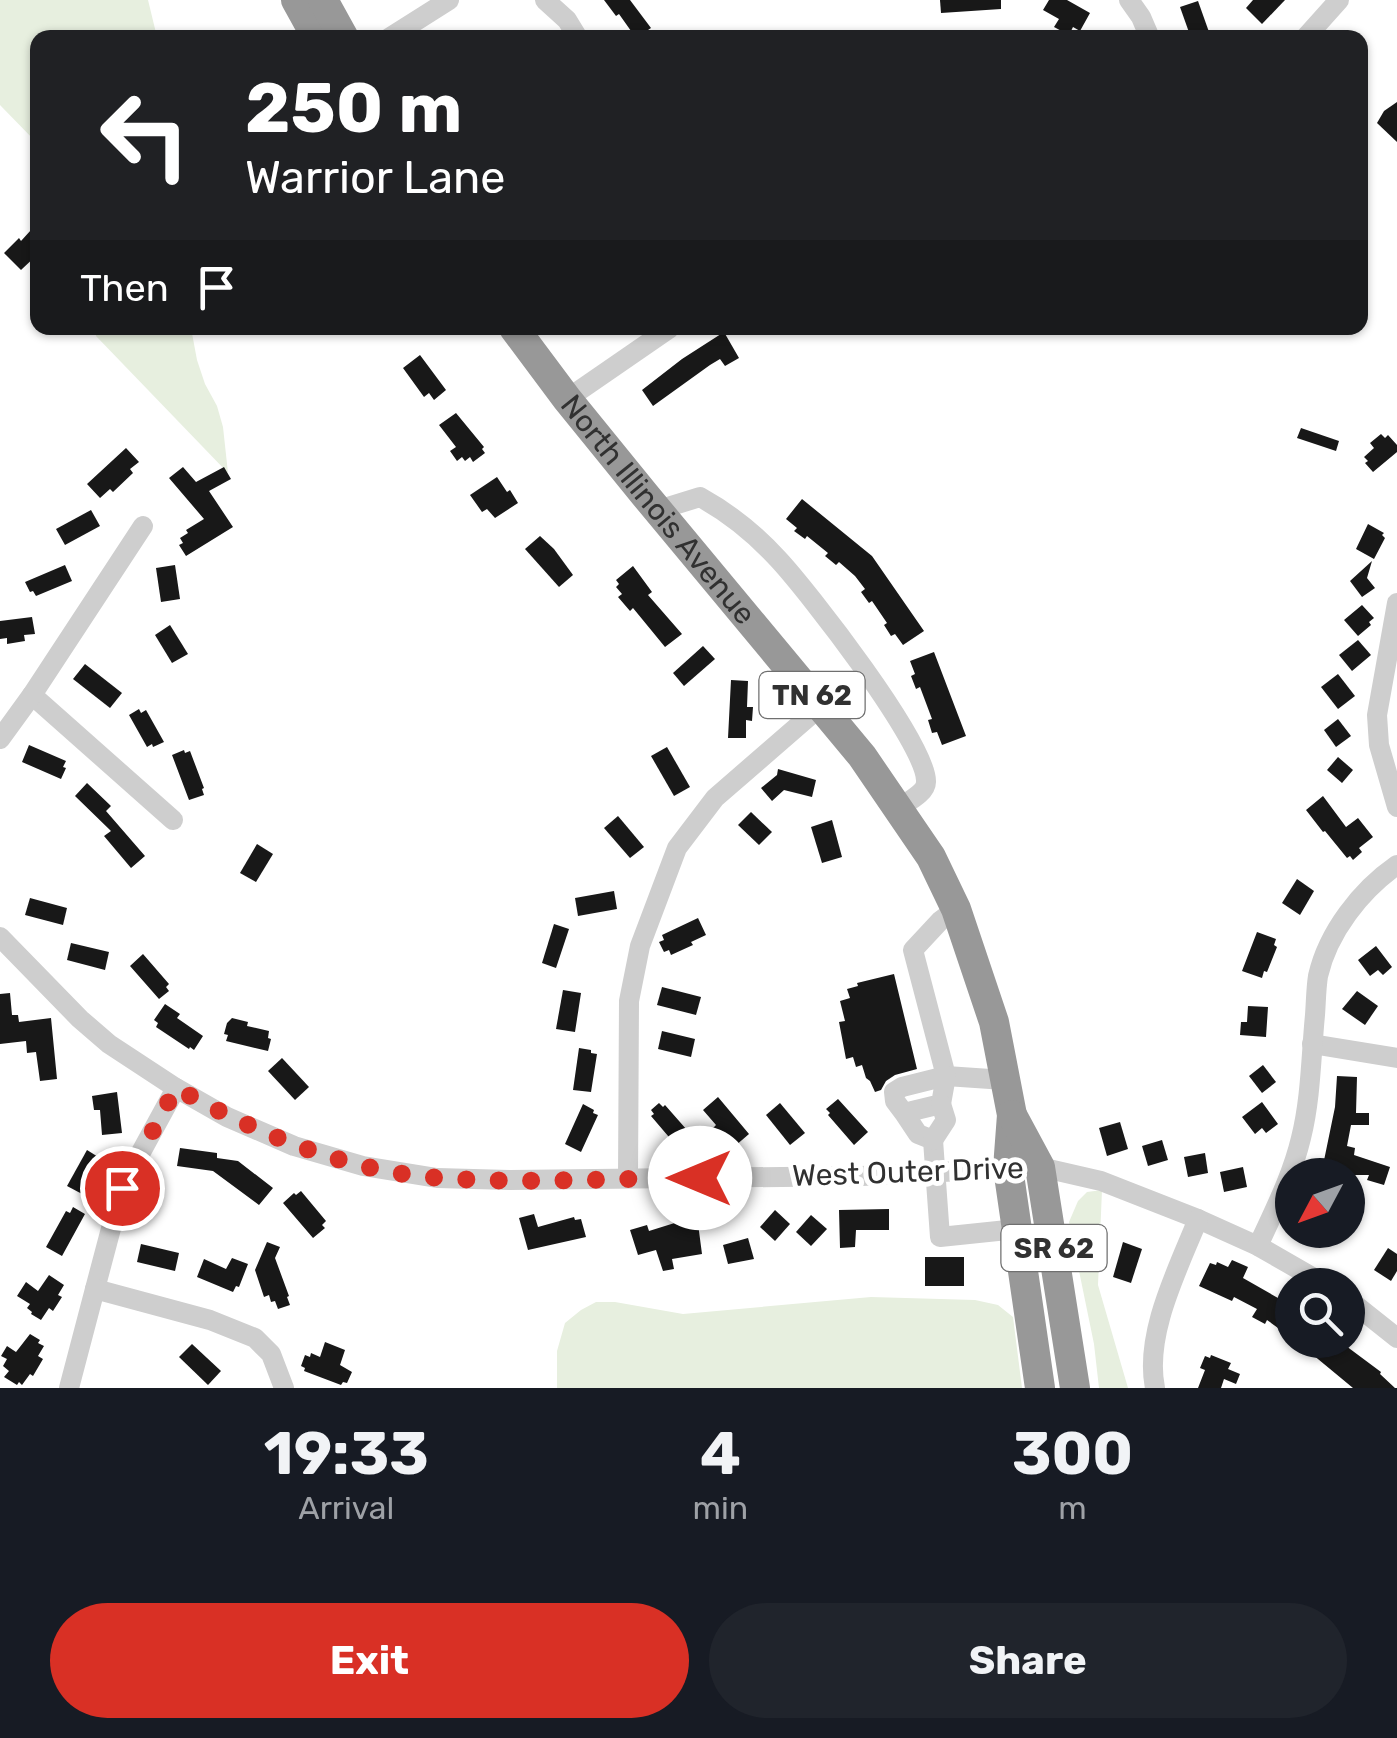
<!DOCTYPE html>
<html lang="en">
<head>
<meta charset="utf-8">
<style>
	body { margin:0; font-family:Rubik,sans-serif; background:#20242c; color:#f1f3f6; height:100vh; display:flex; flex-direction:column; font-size:38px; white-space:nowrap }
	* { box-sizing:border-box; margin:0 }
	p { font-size:32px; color:#9ea1a6 }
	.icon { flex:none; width:55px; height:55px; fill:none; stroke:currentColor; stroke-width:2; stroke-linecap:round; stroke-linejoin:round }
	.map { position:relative; height:1388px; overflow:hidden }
	.side { display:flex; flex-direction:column; background:#171b24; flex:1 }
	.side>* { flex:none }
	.banner { position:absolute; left:30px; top:30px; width:1338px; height:305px; border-radius:20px; box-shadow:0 2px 8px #0004; background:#202124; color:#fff; overflow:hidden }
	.needle { width:65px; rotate:229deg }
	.fabs { position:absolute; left:1275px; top:1158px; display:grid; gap:20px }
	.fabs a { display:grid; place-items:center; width:90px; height:90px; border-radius:50%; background:#171b24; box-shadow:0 2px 8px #0004; font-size:50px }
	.pin { position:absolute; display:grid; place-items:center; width:85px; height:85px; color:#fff; margin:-42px; border:5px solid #fff; border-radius:50%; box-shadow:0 2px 10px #0007 }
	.me { position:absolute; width:110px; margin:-55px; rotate:270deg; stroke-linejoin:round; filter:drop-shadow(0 0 8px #0008) }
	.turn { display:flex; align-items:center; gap:35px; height:210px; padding:0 50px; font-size:45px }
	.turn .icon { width:130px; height:130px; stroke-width:2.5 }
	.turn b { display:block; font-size:70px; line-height:85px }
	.then { display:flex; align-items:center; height:95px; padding:0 50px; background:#0003; gap:20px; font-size:38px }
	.eta { display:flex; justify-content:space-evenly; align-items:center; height:170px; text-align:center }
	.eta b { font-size:60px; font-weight:700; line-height:70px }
	.primary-button { display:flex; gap:20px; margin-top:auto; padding:20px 50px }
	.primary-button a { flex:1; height:115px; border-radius:60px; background:#d93025; color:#fff; font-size:40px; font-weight:700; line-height:115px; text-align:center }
	.primary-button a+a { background:#20242c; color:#f1f3f6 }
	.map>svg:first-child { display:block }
	.green { fill:#e7efdf }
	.building { fill:#181818 }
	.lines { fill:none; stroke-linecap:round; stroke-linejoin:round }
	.minor { stroke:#cecece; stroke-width:20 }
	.highway { stroke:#989898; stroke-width:30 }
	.route { stroke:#d93025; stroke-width:18; stroke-dasharray:0 32.4 }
	.labels { text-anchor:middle; stroke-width:10; stroke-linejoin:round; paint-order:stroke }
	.shield { fill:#fff; stroke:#6f6f6f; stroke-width:2.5 }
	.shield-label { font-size:28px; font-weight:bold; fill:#313131 }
	.street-label { font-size:30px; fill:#313131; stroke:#fff }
</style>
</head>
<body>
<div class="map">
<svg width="1397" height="1388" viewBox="0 0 1397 1388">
	<rect width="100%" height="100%" fill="#fff"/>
	<!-- green -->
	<g class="green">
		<path d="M0,0H148L157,37L38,38L37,143L0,105Z"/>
		<path d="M95,328H191L197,360L205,384L217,406L223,427L228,473L96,336Z"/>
		<path d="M1102,1190L1098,1285L1128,1388H1099L1094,1344L1069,1222L1078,1201L1087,1192Z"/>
		<path d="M871,1297L975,1300L998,1305L1013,1317L1022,1388H557V1351L565,1323L581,1310L596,1302H615L683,1314Z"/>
	</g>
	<!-- building -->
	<g class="building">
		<path d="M604,0H630L651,28L636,38L619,14L616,16Z"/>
		<path d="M940,0H1001V9L941,13Z"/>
		<path d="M1049,0H1067L1090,13L1080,31L1073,27L1069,35L1054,27L1059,19L1043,10Z"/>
		<path d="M1253,0H1285L1262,24L1246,8Z"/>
		<path d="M1198,1L1209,32L1191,38L1180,7Z"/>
		<path d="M1397,102V142L1377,123L1384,111Z"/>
		<path d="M31,230L38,236V254L21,270L4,253L19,238L21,241Z"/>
		<path d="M724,332L739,358L725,366L720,359L710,365L653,406L642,390L682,359Z"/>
		<path d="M420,355L446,390L434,400L429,393L424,397L403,368Z"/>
		<path d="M456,413L484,447L482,449L485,453L473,462L470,457L465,461L462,457L457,461L450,451L456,447L439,425Z"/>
		<path d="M1301,428L1339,441L1336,451L1297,438Z"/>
		<path d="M1381,434L1385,438L1388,435L1397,445V452L1373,472L1365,463L1368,461L1364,457L1374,448L1370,443Z"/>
		<path d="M126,448L139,462L130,469L133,473L113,492L110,489L100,498L87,484Z"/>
		<path d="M183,467L196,482L224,467L231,479L209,491L233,527L186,556L179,545L183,543L180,538L188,533L186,530L204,519L169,478Z"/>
		<path d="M497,477L507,492L510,490L518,503L495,518L487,509L482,512L470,495Z"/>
		<path d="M802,499L872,556L924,631L903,645L895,634L891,636L884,625L887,623L872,601L869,603L861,592L865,589L855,576L839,562L836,565L825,556L828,553L807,536L805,539L794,531L797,528L786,519Z"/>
		<path d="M91,510L100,526L65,545L56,529Z"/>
		<path d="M1368,524L1384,533L1382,535L1385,538L1374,559L1356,549Z"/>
		<path d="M540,536L554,549L573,575L559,587L525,549Z"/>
		<path d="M1372,561L1367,578L1375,588L1362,597L1350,581Z"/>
		<path d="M65,565L72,581L36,596L33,591L30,592L25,582Z"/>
		<path d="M175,565L180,599L161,602L156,568Z"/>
		<path d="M633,566L652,592L648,595L682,634L665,647L633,608L630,611L618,597L622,594L616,587L619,584L616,580Z"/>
		<path d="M1362,605L1374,618L1369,622L1371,625L1358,636L1344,620Z"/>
		<path d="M32,617L35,634L24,635L25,641L7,644V638L0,639V621Z"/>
		<path d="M170,625L188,654L172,663L155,635Z"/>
		<path d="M1358,640L1371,655L1352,671L1339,655Z"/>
		<path d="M703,646L715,659L684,686L673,673Z"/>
		<path d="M934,652L966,736L942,745L937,732L932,733L928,720L932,719L920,687L916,689L911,676L915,674L910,661Z"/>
		<path d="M85,664L122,693L110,708L73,679Z"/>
		<path d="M1338,674L1355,696L1338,709L1321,687Z"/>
		<path d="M731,680L748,681L747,707H753L752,721L746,720V738H728Z"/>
		<path d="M139,709L141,713L146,710L164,742L153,747L152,744L147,747L129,715Z"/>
		<path d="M1338,719L1351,736L1336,747L1324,730Z"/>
		<path d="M29,745L66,761L63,767L66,768L61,779L22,762Z"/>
		<path d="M667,747L690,787L674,796L651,756Z"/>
		<path d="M184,750L185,753L190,751L204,788L202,789L204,795L189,800L172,755Z"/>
		<path d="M1338,757L1353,770L1342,783L1327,770Z"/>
		<path d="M778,769L816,780L812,797L784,790L772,801L761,788L777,775Z"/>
		<path d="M87,783L111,806L106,811L145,856L131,868L104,836L111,831L75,796Z"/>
		<path d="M1323,796L1346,827L1358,818L1373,837L1359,848L1362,852L1353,860L1350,856L1347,858L1325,831L1323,832L1306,810Z"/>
		<path d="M751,812L772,832L759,845L738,825Z"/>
		<path d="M618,816L644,847L630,858L604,828Z"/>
		<path d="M832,820L842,857L822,863L811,827Z"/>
		<path d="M257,844L273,854L256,882L240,873Z"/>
		<path d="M1297,879L1314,891L1300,915L1282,903Z"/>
		<path d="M614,891L617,909L578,916L575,898Z"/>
		<path d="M30,898L67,908L63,925L25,915Z"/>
		<path d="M698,918L706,935L691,942L693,945L671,955L669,950L664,952L659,942L664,940L662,935Z"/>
		<path d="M554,924L569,929L556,968L542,963Z"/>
		<path d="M1257,932L1276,939L1274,945L1277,947L1267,972L1264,971L1262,978L1242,971Z"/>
		<path d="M71,943L109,952L105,970L67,960Z"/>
		<path d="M1376,946L1392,967L1383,975L1378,970L1370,976L1358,960Z"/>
		<path d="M143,954L169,984L166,987L169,991L159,999L130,966Z"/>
		<path d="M894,974L917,1069L895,1075L886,1081L881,1090L875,1092L870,1081L866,1078L862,1065L856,1067L853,1057L846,1059L839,1022L845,1021L840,1001L850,998L847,989L858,986L857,983Z"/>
		<path d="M662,987L701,997L696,1015L657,1005Z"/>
		<path d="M563,990L581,993L575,1032L556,1029Z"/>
		<path d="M1357,991L1378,1006L1365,1025L1342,1009Z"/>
		<path d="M10,993L12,1015H18L19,1022L51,1018L57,1079L40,1081L36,1052L27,1053L26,1041L0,1044V994Z"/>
		<path d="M165,1004L180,1014L177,1018L203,1036L194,1050L190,1047L189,1049L156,1027L158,1023L154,1020Z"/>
		<path d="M1248,1006L1268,1007L1266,1037L1240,1035L1241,1022H1247Z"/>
		<path d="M232,1018L248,1022L247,1026L269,1031L268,1038L271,1039L268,1051L226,1041L228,1035L224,1034L227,1023Z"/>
		<path d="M662,1031L695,1039L691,1057L658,1049Z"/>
		<path d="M579,1048L591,1050V1053L597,1054L591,1092L573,1090Z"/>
		<path d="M282,1058L309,1087L295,1100L268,1071Z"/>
		<path d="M1263,1065L1276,1082L1262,1093L1249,1076Z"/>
		<path d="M1337,1076L1357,1077L1356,1113H1369V1125H1351L1347,1146L1355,1148L1354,1155L1390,1167L1384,1185L1367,1180L1369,1175H1321L1335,1107Z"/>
		<path d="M117,1092L122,1133L102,1135L100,1110H94L92,1096Z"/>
		<path d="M718,1097L749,1134L735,1146L727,1137L723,1140L713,1128L716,1125L703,1110Z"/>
		<path d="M838,1099L868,1132L854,1145L828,1115L830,1113L826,1109Z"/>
		<path d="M1262,1102L1278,1124L1266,1133L1262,1128L1255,1134L1242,1117Z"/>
		<path d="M659,1103L663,1107L665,1105L694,1138L680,1150L651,1116L654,1114L651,1110Z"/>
		<path d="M780,1103L805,1133L790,1145L766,1115Z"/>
		<path d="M583,1104L594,1110L593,1113L598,1115L581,1152L565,1144Z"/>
		<path d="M1120,1122L1128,1149L1107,1156L1099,1128Z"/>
		<path d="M1162,1140L1168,1160L1148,1166L1142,1146Z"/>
		<path d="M180,1148L217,1153V1158L238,1161L273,1188L259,1205L213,1171L177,1166Z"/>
		<path d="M87,1150L103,1160L84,1195L67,1186Z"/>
		<path d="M1205,1153L1208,1173L1188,1177L1184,1157Z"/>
		<path d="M1243,1167L1247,1187L1224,1192L1220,1172Z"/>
		<path d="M301,1191L326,1221L322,1225L325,1228L313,1238L283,1203L294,1193L296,1195Z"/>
		<path d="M73,1207L85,1214L62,1256L46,1247L66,1211L70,1213Z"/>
		<path d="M889,1209V1230H856L855,1247L840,1248L839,1210Z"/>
		<path d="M775,1210L790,1224L775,1241L760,1227Z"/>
		<path d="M534,1214L538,1227L574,1217L575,1220L581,1219L586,1237L528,1250L519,1218Z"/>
		<path d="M811,1215L827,1229L811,1246L796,1232Z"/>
		<path d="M697,1216L702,1254L672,1259L674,1269L663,1271L656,1250L638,1255L630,1230L647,1225L649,1231Z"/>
		<path d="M748,1238L754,1259L728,1264L723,1245Z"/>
		<path d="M267,1242L280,1247L275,1258L289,1296L287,1297L290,1305L278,1309L275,1301L271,1302L269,1295L264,1297L255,1270Z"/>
		<path d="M1123,1242L1142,1249L1131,1283L1113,1277Z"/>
		<path d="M141,1244L179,1253L175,1271L137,1262Z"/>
		<path d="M1388,1248L1397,1254V1271L1391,1281L1374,1270Z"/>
		<rect x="925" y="1257" width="39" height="29"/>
		<path d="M232,1258L248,1264L239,1287L236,1286L233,1292L197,1277L204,1259L226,1269Z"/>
		<path d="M1232,1260L1248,1267L1243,1278L1292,1306V1338L1267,1320L1265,1324L1252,1317L1257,1309L1234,1297L1232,1301L1199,1286L1210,1263L1216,1265L1217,1262L1228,1267Z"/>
		<path d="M49,1275L64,1285L58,1295L62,1297L53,1311L49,1308L41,1320L31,1314L32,1312L27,1308L30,1304L17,1296L26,1282L38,1291Z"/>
		<path d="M30,1334L40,1340L38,1343L44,1346L38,1356L43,1359L33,1376L30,1374L22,1385L19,1382L17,1385L4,1377L9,1371L3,1366L7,1359L1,1356L7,1346L16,1352Z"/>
		<path d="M1295,1340H1338L1381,1372L1380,1374L1395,1388H1353Z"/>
		<path d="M325,1342L345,1350L340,1365L352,1372L347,1383L343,1382L341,1385L304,1371L305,1368L301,1366L305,1355L310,1357L311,1353L320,1357Z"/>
		<path d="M192,1344L221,1371L208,1385L179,1357Z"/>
		<path d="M1211,1355L1231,1363L1228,1369L1240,1374L1236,1384L1224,1379L1221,1388H1198L1205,1370L1200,1368L1205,1356L1210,1358Z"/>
	</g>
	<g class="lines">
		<!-- minor -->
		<g class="minor">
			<path d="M545,0L567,20L578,38"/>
			<path d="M1129,0L1141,17L1150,38"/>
			<path d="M389,38L449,0"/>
			<path d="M1305,38L1339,0"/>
			<path d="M567,399L670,328"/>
			<path d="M658,510L700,497C729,513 756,535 778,559C807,590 928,745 926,782C926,793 907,802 899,808"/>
			<path d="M1397,603L1377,715L1379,745L1397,807"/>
			<path d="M32,695L173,820"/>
			<path d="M0,739L32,695L143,526"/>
			<path d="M956,909L940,921L913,950L946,1076L1005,1080"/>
			<path d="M0,937L80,1019L109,1044L176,1088L227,1117L294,1146L363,1166L437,1178L510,1180L862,1176L1040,1167L1101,1181L1198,1219L1258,1246L1326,1285"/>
			<path d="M1312,1044L1397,1058"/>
			<path d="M904,1113L895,1101L894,1092L902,1087L946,1076L941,1104L904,1113L918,1134L933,1140L940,1237L1017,1229"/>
			<path d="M933,1140L946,1120L941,1104"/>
			<path d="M628,1178L629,1001L640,946L677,848L715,798L821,706"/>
			<path d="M1258,1246C1274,1211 1292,1176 1301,1138C1311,1098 1311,1056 1315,1015C1316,1002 1316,989 1318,976C1328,932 1361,890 1397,865"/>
			<path d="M95,1289L122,1187L176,1088"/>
			<path d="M1348,1299L1397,1338"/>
			<path d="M69,1388L95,1289L210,1320L255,1338L271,1354L284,1388"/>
			<path d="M1155,1388C1144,1334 1178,1269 1198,1219"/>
		</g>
		<!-- highway -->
		<g class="highway">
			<path d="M296,0L317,38"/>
			<path d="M323,0L344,38"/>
			<path id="s1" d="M514,328L567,399L645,495L862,756L931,857L956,909L994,1022L1012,1115L1008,1168L1040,1388"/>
			<path d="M1012,1115L1040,1167L1075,1388"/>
		</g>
	</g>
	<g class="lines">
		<!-- route -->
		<path class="route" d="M122,1188L176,1088C257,1133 346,1172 441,1178C527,1184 614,1178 700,1178"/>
	</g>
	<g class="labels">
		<!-- shield labels -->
		<g class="shield">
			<rect x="759.5" y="672" width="105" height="46" rx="8"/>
			<rect x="1001.5" y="1225" width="105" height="46" rx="8"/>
		</g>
		<g class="shield-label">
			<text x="812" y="705">TN 62</text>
			<text x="1054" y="1258">SR 62</text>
		</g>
		<!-- street labels -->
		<g class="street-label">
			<text dy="10" stroke="none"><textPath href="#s1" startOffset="232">North Illinois Avenue</textPath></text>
			<text transform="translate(908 1172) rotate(-2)" y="10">West Outer Drive</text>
		</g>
	</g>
</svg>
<div class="fabs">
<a><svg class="needle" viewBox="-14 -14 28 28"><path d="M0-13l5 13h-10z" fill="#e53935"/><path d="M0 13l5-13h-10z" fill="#9ea1a6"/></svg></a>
<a><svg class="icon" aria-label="search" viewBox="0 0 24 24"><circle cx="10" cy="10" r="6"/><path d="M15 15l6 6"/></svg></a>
</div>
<div class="pin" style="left:122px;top:1188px;background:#d93025"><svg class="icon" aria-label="arrive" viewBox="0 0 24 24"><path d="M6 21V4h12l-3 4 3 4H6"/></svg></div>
<svg class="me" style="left:700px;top:1178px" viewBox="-20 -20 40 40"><circle r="19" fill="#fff"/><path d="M0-13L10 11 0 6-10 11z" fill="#d93025"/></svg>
<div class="banner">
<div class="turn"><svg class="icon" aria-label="left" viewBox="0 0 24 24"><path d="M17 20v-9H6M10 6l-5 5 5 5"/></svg><div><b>250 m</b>Warrior Lane</div></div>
<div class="then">Then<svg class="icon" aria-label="arrive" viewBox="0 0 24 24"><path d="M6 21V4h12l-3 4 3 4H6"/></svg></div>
</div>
</div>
<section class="side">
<div class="eta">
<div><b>19:33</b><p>Arrival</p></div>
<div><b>4</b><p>min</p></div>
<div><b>300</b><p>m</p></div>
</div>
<div class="primary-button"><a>Exit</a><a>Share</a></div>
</section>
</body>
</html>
